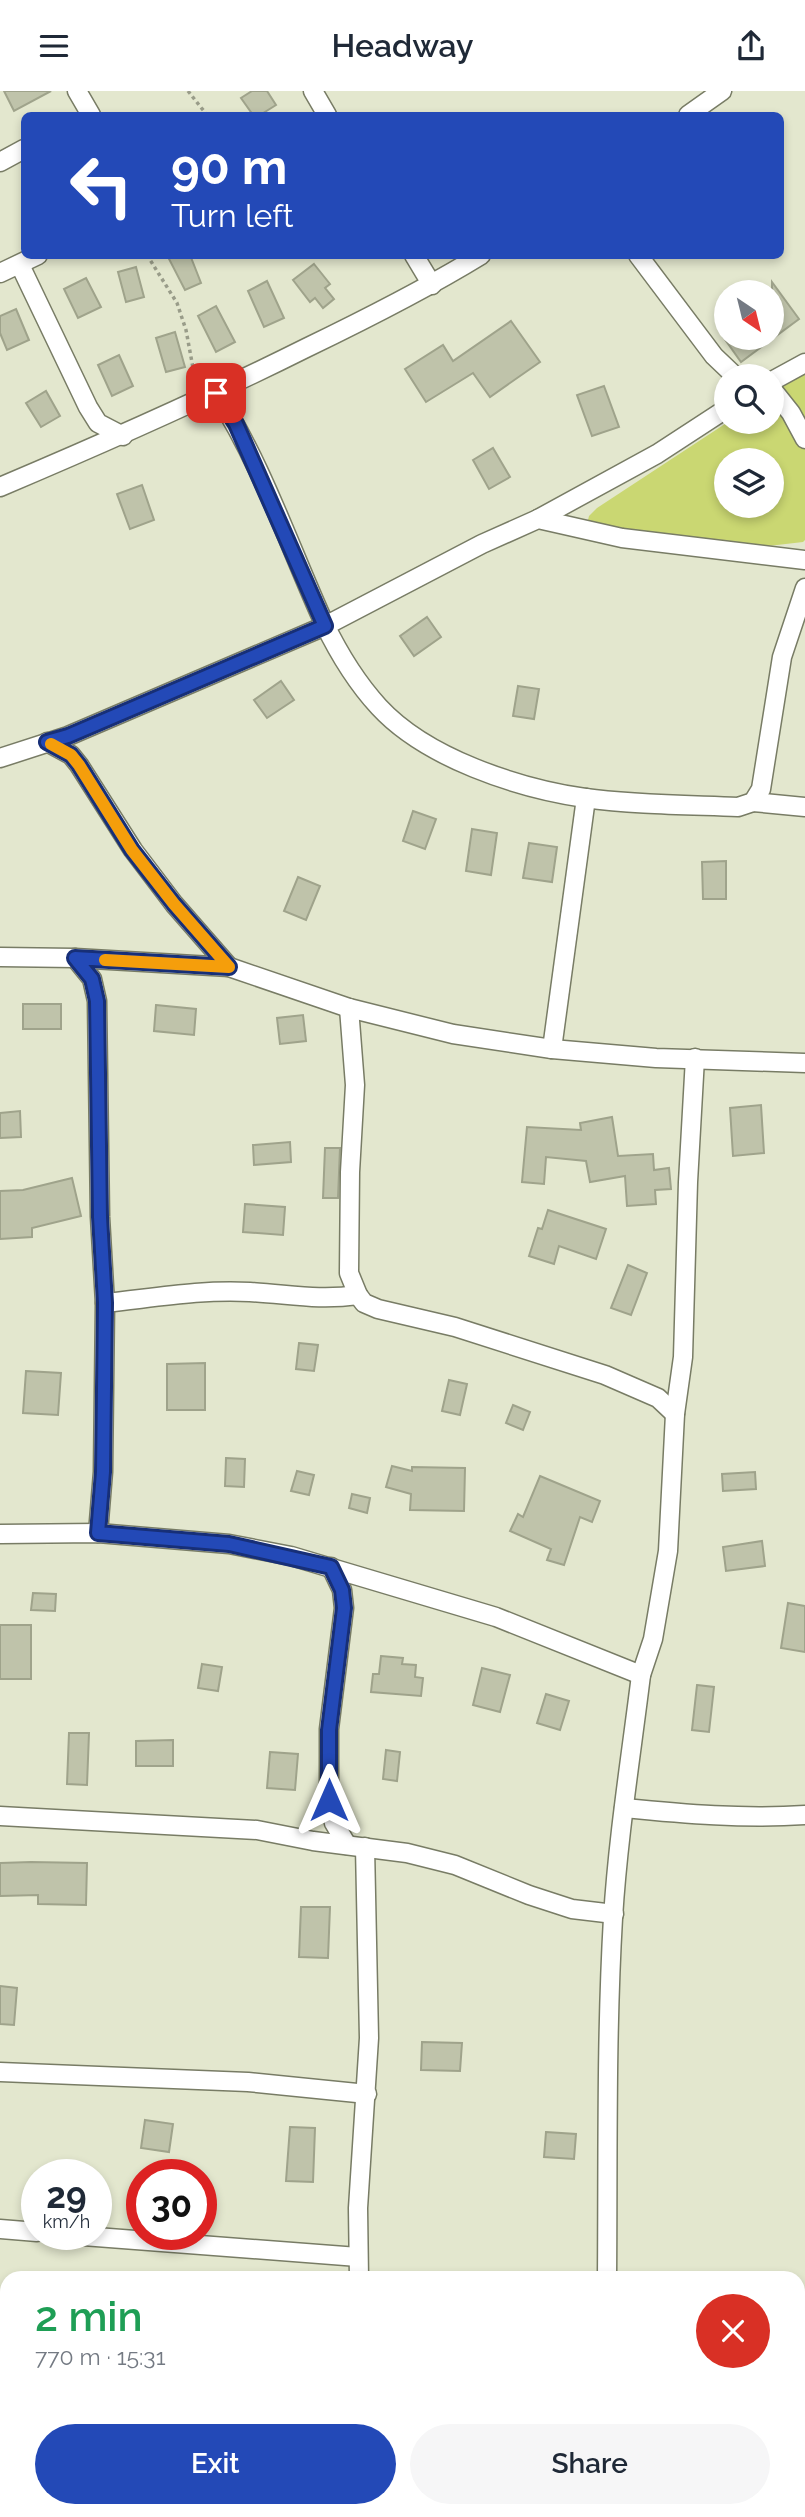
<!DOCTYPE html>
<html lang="en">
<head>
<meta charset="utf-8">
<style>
	body { margin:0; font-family:Raleway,sans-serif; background:#f6f6f7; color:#1f2937; height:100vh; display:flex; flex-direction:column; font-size:26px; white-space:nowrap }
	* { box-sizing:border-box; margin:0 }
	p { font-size:23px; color:#747a83 }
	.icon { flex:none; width:38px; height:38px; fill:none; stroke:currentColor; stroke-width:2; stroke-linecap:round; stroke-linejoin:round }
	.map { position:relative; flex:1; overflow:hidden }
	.drawer { position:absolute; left:0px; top:2180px; width:805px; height:247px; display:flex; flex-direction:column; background:#fff; border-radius:21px 21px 0 0; box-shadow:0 4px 10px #0003 }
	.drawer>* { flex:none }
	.hud { position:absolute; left:21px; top:21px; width:763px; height:147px; border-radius:10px; box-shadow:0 4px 10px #0003; background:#2349b7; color:#fff; overflow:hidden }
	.needle { width:46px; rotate:145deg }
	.buttons { position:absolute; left:714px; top:189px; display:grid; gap:14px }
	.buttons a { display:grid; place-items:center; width:70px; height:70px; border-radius:50%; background:#fff; box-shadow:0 4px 10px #0003; font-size:35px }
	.speed { position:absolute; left:21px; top:2068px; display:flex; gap:14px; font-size:35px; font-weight:700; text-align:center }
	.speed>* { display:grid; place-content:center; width:91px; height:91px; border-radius:50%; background:#fff; box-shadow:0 4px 10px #0003; line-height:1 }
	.speed small { font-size:18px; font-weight:400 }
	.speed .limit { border:10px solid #d22; background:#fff; color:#111 }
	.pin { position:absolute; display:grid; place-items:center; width:60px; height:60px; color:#fff; margin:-30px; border-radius:14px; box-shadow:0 4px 10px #0006 }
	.me { position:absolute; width:77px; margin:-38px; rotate:0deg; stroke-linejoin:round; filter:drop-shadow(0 0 5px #0008) }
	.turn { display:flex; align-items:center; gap:24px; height:147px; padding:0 35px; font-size:32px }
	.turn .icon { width:91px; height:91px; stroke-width:2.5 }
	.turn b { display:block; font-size:49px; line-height:60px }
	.round { display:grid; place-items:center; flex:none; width:74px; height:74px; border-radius:37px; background:#f6f6f7 }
	.summary { display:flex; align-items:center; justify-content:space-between; height:119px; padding:0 35px }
	h1 { font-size:42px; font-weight:600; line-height:52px; color:#1e9e55 }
	.button { display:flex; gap:14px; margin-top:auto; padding:14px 35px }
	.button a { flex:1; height:80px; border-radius:42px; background:#2349b7; color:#fff; font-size:28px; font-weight:600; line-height:80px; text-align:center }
	.button a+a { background:#f6f6f7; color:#1f2937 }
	header { display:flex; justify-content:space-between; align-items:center; height:91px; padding:0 35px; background:#fff; font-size:32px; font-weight:600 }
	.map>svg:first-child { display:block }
	.green { fill:#cad772; fill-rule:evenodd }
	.building { fill:#bfc3aa; stroke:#9fa38b; stroke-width:2 }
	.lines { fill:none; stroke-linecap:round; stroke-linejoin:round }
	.minor-casing { stroke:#787c65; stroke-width:21 }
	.path { stroke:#999c89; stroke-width:3.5; stroke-dasharray:3.5 3.5; stroke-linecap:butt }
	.minor { stroke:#fff; stroke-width:18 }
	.route-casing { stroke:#172f77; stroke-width:18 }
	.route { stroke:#2349b7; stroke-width:12 }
	.slow { stroke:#f59e0b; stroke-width:12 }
</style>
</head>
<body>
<header><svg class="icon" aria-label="menu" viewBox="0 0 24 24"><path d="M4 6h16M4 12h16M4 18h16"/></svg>Headway<svg class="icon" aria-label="share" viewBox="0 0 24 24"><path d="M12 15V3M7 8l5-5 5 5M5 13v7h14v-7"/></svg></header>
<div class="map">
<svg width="805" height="2426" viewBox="0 0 805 2426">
	<rect width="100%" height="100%" fill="#e3e7ce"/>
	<!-- green -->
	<path class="green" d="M805,278V449L803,451L733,459L586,437L589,425L597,417L728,331H772V299ZM726,369H772V415H726Z"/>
	<!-- building -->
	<g class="building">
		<path d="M4,0H51L14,20Z"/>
		<path d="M252,0H267L276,14L260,24H253L241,7Z"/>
		<path d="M167,164H190L201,192L185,199Z"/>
		<path d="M314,173L330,193L325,197L334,208L323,217L315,207L310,211L293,189Z"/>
		<path d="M136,176L144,206L126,211L118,181Z"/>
		<path d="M86,187L101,216L78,227L64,198Z"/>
		<path d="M267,190L284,227L264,236L248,200Z"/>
		<path d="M772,191L799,228L741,271L724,247H772Z"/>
		<path d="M216,215L235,251L216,261L198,225Z"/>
		<path d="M16,218L29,249L7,259L0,242V225Z"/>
		<path d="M511,230L540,271L490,306L473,282L426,311L405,278L443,254L453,270Z"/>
		<path d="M175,241L185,276L166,281L156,247Z"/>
		<path d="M119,264L133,295L112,305L98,274Z"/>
		<path d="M604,295L619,336L592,345L577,304Z"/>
		<path d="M46,300L60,325L41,336L26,312Z"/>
		<path d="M493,357L510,386L489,398L473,369Z"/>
		<path d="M142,394L154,429L130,438L117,403Z"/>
		<path d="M427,526L441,546L414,565L400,545Z"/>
		<path d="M281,590L294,609L267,627L254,609Z"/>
		<path d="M518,595L539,598L534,628L513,625Z"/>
		<path d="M413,720L436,728L425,758L403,750Z"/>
		<path d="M472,738L497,742L491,784L466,780Z"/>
		<path d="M529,752L557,756L552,791L523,787Z"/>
		<path d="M726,770V808H703L702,771Z"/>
		<path d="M298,786L320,795L306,829L284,820Z"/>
		<rect x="23" y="913" width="38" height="25"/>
		<path d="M156,914L196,918L194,944L154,940Z"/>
		<path d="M303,924L306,950L280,953L277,927Z"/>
		<path d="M761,1014L764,1062L733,1065L730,1017Z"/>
		<path d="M20,1020L21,1046L0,1047V1022Z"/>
		<path d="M612,1026L618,1065L653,1063L654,1079L669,1077L671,1098L655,1099L656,1113L627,1115L625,1085L590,1091L586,1070L546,1066L544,1093L522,1091L527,1036L581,1039L580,1032Z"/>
		<path d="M290,1051L291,1071L254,1074L253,1054Z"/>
		<path d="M325,1057H340L338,1107H323Z"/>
		<path d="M72,1087L81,1125L32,1137V1146L0,1148V1100L23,1099Z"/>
		<path d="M245,1113L285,1116L283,1144L243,1141Z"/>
		<path d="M548,1119L606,1138L596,1168L559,1155L554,1173L529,1165L538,1137L542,1138Z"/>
		<path d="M628,1174L647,1182L631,1224L611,1217Z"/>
		<path d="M299,1252L318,1254L314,1280L296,1278Z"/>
		<path d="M205,1272V1319H167V1273Z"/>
		<path d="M26,1280L61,1282L58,1324L23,1322Z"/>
		<path d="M449,1289L467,1293L460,1324L442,1320Z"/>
		<path d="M513,1314L530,1321L523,1339L506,1332Z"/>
		<path d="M226,1367L245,1368L244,1396L225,1395Z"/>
		<path d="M392,1375L412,1380V1376L465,1377L464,1420L410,1419L411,1403L386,1396Z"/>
		<path d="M297,1380L314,1384L309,1404L291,1400Z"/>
		<path d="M755,1381L756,1398L723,1400L722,1383Z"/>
		<path d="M540,1385L600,1410L592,1431L580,1426L564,1474L547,1469L551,1458L510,1440L518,1423L523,1426Z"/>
		<path d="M352,1403L370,1407L367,1422L349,1417Z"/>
		<path d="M762,1450L765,1475L726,1480L723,1456Z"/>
		<path d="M33,1502L56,1503L55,1520L31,1519Z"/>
		<path d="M788,1512L805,1515V1561L781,1557Z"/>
		<rect x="0" y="1534" width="31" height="54"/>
		<path d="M381,1565L403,1567L402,1573L416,1574L415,1586L423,1587L421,1605L371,1601L373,1583H379Z"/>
		<path d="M202,1573L222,1576L218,1600L198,1597Z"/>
		<path d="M482,1577L510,1584L500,1621L473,1614Z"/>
		<path d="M697,1594L714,1596L709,1641L692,1639Z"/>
		<path d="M546,1603L569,1610L560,1639L537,1632Z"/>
		<path d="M69,1642H89L87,1694L67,1693Z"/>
		<path d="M173,1649V1675H136V1650Z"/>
		<path d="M386,1659L400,1661L397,1690L383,1688Z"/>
		<path d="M270,1661L298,1663L295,1699L267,1697Z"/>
		<path d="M31,1771L87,1772L86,1814L38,1813V1804L0,1805V1772Z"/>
		<path d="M301,1816H330L328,1867L299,1866Z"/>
		<path d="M0,1895L17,1897L14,1934L0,1933Z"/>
		<path d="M422,1951L462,1952L460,1980L421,1979Z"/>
		<path d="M145,2029L173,2033L169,2061L141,2057Z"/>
		<path d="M290,2036L315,2037L313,2091L286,2090Z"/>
		<path d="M546,2041L576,2043L574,2068L544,2066Z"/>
	</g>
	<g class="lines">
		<!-- minor casing -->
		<g class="minor-casing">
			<g id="minor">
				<path d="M77,0L91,24"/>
				<path d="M313,0L327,24"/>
				<path d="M688,24L722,0"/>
				<path d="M0,71L24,58"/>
				<path d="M414,164L432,194"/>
				<path d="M638,164L714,265L735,285"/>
				<path d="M20,174L88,316L98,332L123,345"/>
				<path d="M0,182L38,164"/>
				<path d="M772,290L805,272"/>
				<path d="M772,298L791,322L805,348"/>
				<path d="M216,302C262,373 289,455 324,532C339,563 356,591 379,616C426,667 517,697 585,707C635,714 688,714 738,716L753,711L761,698L782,566L805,497"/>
				<path d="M0,396C104,352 206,307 306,257C366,228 424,199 481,164"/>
				<path d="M538,428L657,363L726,318"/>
				<path d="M47,651L71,664L79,674L133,759L174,813L229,876"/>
				<path d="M0,667L68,645L325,535L482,453L538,428L622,447L805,469"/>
				<path d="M753,711L805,716"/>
				<path d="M0,866L75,867L229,876L349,917L453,943L552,958L656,967L805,972"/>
				<path d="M75,867L92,888L97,910L100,1126L105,1212L103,1381L98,1442"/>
				<path d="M349,917L355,994L350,1081L349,1182L358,1204L364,1212L378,1218L455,1236L605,1284L658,1307L675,1323"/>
				<path d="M552,958L586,707"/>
				<path d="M105,1212C153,1207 202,1198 250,1201C289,1203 318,1210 358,1204"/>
				<path d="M0,1443L98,1442L229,1453L291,1465L496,1526L641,1584"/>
				<path d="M331,1476L342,1499L344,1517L329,1638V1709L334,1732L347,1754"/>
				<path d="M624,1717C685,1723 744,1728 805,1724"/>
				<path d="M0,1725L257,1739L313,1750L407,1762L455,1774L529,1804L572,1818L614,1823"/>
				<path d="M0,1981L248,1991L367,2003"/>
				<path d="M0,2138L37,2141"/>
				<path d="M70,2144L358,2166"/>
				<path d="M359,2188L358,2117L369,1947L365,1756"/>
				<path d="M607,2188C608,2067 606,1947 613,1827C618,1746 631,1665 641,1584L653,1548L668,1460L675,1323L683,1266L688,1091L695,967"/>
				<path d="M798,2230L805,2229"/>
				<path d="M0,2373L7,2374"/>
				<path d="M354,2420L399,2426"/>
				<path d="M611,2426V2420"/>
			</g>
		</g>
		<!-- path -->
		<g class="path">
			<path d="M188,0L207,24"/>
			<path d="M147,164L177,212L186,239L196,293"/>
		</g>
		<!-- minor -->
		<use href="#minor" class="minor"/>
	</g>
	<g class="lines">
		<!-- route casing -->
		<g class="route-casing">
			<path id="route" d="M216,302L236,333L325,535L68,645L47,651L71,664L79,674L132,759L174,813L229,876L75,867L92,888L97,910L100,1126L105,1212L103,1381L98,1442L229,1453L331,1476L342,1499L344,1517L329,1639V1709"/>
		</g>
		<!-- route -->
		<use href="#route" class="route"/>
		<!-- slow -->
		<path class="slow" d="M51,653L71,664L79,674L132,759L174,813L229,876L105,869"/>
	</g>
</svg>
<div class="buttons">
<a><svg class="needle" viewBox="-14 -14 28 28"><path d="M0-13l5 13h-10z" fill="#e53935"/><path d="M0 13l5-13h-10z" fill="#747a83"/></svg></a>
<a><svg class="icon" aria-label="search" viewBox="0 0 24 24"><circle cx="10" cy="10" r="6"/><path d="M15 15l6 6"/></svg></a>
<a><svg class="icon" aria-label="layers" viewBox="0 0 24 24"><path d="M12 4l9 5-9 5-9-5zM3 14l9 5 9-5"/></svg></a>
</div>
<div class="speed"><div>29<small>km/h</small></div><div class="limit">30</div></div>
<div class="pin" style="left:216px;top:302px;background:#d93025"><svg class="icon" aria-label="arrive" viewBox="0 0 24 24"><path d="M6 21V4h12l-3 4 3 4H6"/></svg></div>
<svg class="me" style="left:329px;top:1709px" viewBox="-20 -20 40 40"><path d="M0-17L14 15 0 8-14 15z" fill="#2349b7" stroke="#fff" stroke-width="4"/></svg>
<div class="hud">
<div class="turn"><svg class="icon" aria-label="left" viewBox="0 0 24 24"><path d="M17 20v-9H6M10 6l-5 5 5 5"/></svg><div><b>90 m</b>Turn left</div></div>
</div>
<section class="drawer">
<div class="summary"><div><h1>2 min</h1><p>770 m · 15:31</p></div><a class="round" style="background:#d93025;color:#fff"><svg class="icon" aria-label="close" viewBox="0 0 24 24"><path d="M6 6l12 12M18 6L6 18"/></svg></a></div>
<div class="button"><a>Exit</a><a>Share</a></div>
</section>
</div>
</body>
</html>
